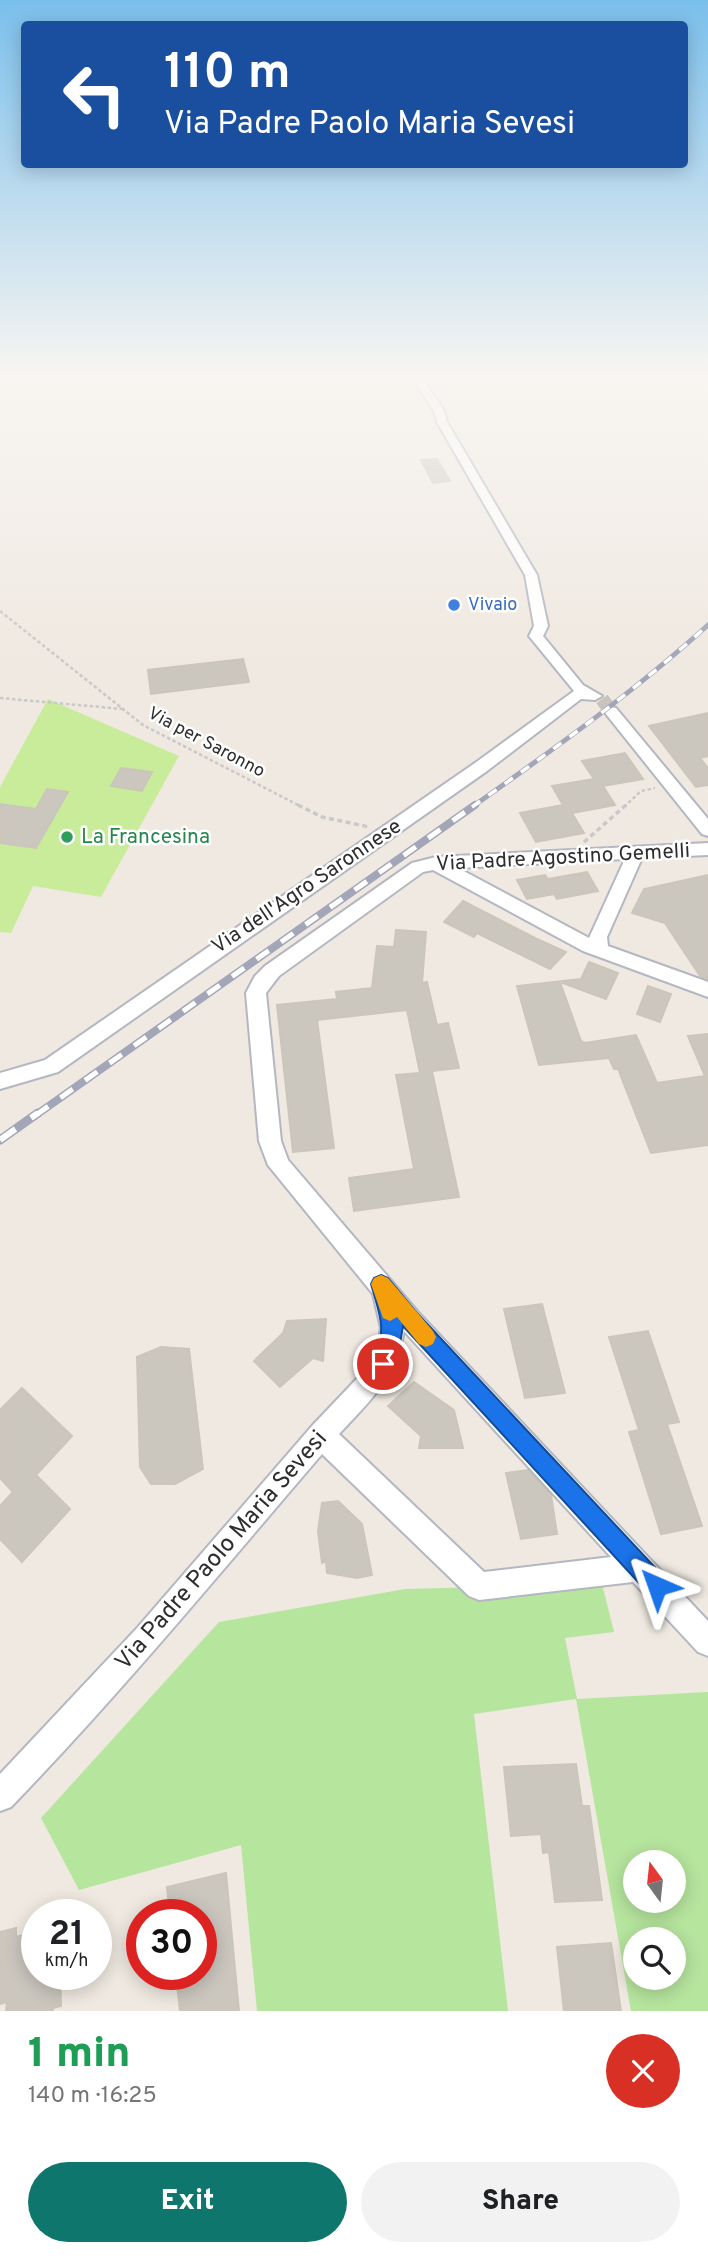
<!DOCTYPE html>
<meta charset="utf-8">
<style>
:root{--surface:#fff;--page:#f2f2f2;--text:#202124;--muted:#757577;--accent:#0f766e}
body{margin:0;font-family:Overpass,sans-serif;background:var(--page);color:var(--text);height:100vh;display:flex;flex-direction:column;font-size:26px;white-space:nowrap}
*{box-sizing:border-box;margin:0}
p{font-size:23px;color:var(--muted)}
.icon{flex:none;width:38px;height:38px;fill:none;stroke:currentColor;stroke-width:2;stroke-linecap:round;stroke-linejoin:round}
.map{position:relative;height:2011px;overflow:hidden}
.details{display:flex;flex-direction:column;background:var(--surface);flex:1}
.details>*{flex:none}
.hud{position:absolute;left:21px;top:21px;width:667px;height:147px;border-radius:7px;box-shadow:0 4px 18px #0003;background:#1a4fa0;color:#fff;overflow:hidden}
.needle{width:46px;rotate:345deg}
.controls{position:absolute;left:623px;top:1850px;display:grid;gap:14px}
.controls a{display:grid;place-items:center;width:63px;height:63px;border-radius:50%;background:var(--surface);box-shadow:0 4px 18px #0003;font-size:35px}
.speed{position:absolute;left:21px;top:1899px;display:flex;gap:14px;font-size:35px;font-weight:700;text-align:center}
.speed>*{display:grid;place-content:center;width:91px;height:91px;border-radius:50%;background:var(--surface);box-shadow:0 4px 18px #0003;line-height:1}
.speed small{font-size:18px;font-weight:400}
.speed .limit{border:10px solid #d22;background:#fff;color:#111}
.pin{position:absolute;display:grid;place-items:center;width:60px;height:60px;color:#fff;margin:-30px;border:4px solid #fff;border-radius:50%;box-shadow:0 2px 7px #0007}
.me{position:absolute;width:77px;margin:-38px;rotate:317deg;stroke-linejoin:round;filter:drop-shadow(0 0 5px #0008)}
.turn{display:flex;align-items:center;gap:24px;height:147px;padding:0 28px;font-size:32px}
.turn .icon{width:91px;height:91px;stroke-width:2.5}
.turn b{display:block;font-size:49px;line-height:60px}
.round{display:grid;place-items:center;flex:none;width:74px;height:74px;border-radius:37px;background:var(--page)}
.overview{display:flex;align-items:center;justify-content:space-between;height:119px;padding:0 28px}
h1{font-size:42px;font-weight:800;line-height:52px;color:#1e9e55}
.cta{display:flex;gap:14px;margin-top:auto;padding:14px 28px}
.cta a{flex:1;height:80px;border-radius:42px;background:var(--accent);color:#fff;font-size:28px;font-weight:800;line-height:80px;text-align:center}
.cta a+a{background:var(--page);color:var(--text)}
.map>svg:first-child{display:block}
</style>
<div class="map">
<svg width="708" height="2011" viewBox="0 0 708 2011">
<rect width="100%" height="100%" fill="#efe9e1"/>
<path fill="#b6e59e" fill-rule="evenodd" d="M 602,1584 L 614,1632 L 565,1638 L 577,1699 L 708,1692 L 708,2011 L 631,2011 L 576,1699 L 474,1714 L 508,2011 L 257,2011 L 241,1845 L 79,1890 L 41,1818 L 219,1622 L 405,1589 ZM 635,1862 L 674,1862 L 674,1900 L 635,1900 ZM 635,1939 L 674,1939 L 674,1978 L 635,1978 Z"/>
<path fill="#c9ec9a" d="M 48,699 L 179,756 L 101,897 L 33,886 L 11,933 L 0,932 L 0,787 Z"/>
<path fill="#cbc7bf" stroke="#cbc5ba" stroke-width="2" d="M 437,459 L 450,481 L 433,483 L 421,460 Z
M 243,659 L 249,682 L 151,694 L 148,670 Z
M 708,713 L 708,756 L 700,758 L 708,768 L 708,785 L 696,787 L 649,726 Z
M 625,753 L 643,779 L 603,786 L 615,805 L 572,813 L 584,833 L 536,842 L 520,813 L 563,805 L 552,786 L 594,779 L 582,761 Z
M 121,768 L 152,772 L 142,791 L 111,786 Z
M 47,789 L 68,792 L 36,848 L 0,843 L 0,804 L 36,809 Z
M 587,872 L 598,891 L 557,899 L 554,894 L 527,899 L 517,880 L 545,875 L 548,879 Z
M 708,875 L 708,979 L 700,976 L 665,923 L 632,913 L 644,889 Z
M 463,901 L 537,939 L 566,952 L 550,969 L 477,933 L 474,937 L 444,922 Z
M 396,930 L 426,932 L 422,983 L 427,982 L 437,1025 L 448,1023 L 459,1068 L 432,1071 L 459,1197 L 354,1211 L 349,1178 L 414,1169 L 396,1075 L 420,1073 L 407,1010 L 317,1020 L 334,1148 L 293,1152 L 277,1005 L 337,999 L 336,992 L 372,988 L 377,946 L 394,947 Z
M 589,962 L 618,973 L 606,999 L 560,982 L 581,1041 L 585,1043 L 636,1035 L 657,1083 L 705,1076 L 688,1036 L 708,1034 L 708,1145 L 651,1153 L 618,1069 L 614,1069 L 609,1058 L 539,1065 L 517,986 L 581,979 Z
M 648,986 L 671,994 L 660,1022 L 637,1014 Z
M 542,1304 L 565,1393 L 525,1398 L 504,1309 Z
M 326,1319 L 323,1361 L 313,1358 L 280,1387 L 254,1361 L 283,1333 L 287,1321 Z
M 648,1331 L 679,1422 L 667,1424 L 702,1526 L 661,1534 L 629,1432 L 639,1430 L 609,1337 Z
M 161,1347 L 189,1349 L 203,1469 L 175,1484 L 151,1484 L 140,1467 L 137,1357 Z
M 414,1382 L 454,1410 L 463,1448 L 419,1448 L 421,1436 L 388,1406 Z
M 22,1388 L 72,1436 L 36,1475 L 70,1509 L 22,1562 L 0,1539 L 0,1506 L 13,1492 L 0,1478 L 0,1410 Z
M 528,1470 L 551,1495 L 557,1534 L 521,1539 L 506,1473 Z
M 338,1501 L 362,1524 L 372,1575 L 357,1578 L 327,1573 L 326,1561 L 322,1563 L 318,1531 L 322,1503 Z
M 576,1764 L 582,1806 L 589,1806 L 602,1900 L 555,1902 L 549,1852 L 543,1853 L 541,1834 L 511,1836 L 504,1767 Z
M 226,1873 L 239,2011 L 180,2011 L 176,1974 L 201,1974 L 201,1914 L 170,1914 L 167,1887 Z
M 16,1928 L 16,1937 L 37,1931 L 37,1974 L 60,1974 L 61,2006 L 53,2008 L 53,2011 L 6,2011 L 7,2002 L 0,2004 L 0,1932 Z
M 611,1943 L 621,2011 L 564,2011 L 557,1947 Z"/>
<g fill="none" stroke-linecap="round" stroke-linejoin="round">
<path stroke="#c8c4bd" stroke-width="14" stroke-dasharray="14 7" stroke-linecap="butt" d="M 602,699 L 611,711"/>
<g stroke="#b4b7c1" stroke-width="4">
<path id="minor" d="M 411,376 L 421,376 L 444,411 L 447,422 L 537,575 L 548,626 L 543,636 L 583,685 L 602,696 L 595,700 L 581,699 L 487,771 L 58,1072 L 0,1089 L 0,1073 L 45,1060 L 475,763 L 574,691 L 529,636 L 534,626 L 525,575 L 437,422 L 434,411 Z
M 611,707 L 616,708 L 708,819 L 708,836 L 702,834 L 606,714 L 604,711 Z
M 708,843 L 708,855 L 642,858 L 607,937 L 608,946 L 708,982 L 708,997 L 583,951 L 433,870 L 423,872 L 279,976 L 266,993 L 281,1141 L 288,1160 L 418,1312 L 708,1621 L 708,1656 L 698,1652 L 633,1582 L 479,1600 L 469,1596 L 322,1454 C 220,1573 120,1694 11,1807 L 0,1811 L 0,1774 L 138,1627 L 312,1426 L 367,1368 L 377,1348 L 381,1328 L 373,1294 L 268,1165 L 259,1141 L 246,993 L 255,976 L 265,966 L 412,863 L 436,857 ZM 625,859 L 589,938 L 458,868 ZM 404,1331 L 611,1557 L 484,1572 L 339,1434 C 370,1401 396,1378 404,1331 Z"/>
</g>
<path stroke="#c9c9c9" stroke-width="2.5" stroke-dasharray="3.5 2.5" stroke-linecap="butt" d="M 0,611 L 143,725 L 302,807
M 0,698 L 123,709
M 624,807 L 641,791 L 655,788"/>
<path stroke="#c9c9c9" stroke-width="3.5" stroke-dasharray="5 3.5" stroke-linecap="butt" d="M 298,805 L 322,817 L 369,827
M 584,842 L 626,805"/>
<use href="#minor" fill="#fff" fill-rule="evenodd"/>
<g stroke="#a3a6b8" stroke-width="5">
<path id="rail-far2" d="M 472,807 C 554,749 634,692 708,625"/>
</g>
<g stroke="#a3a6b8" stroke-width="8">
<path id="rail-far1" d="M 36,1115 L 475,805"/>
</g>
<g stroke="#a3a6b8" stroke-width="9">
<path id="rail" d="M 0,1140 L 38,1113"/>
</g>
<use href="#rail-far2" stroke="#fff" stroke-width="3.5" stroke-dasharray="10" stroke-linecap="butt"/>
<use href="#rail-far1" stroke="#fff" stroke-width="5" stroke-dasharray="15" stroke-linecap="butt"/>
<use href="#rail" stroke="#fff" stroke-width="6" stroke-dasharray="19" stroke-linecap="butt"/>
</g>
<linearGradient id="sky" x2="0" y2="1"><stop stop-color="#7abfeb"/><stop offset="0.57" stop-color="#f8f5f2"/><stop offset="1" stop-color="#f8f5f2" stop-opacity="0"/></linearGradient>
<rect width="708" height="658" fill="url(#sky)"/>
<path fill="#1a73e8" stroke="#114b97" stroke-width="2" d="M 381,1275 L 388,1278 L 417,1313 L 665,1578 L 668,1586 L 665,1594 L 657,1597 L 649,1594 L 403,1326 L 399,1350 L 390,1371 L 383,1374 L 376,1371 L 373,1364 C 387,1329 381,1319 371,1284 L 374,1278 Z"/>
<path fill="#f59e0b" d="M 381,1275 L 388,1278 L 433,1331 L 436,1337 L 433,1344 L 426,1347 L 419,1344 L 397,1317 L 390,1321 L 383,1318 L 371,1284 L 374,1278 Z"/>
<circle fill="#3f7fe0" stroke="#fff" stroke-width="2.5" cx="454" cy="605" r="7"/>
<circle fill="#2e9e5b" stroke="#fff" stroke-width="2.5" cx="67" cy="837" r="7"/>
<g text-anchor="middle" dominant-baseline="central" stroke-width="5" stroke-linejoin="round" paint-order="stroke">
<g font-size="18" fill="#366cbe" stroke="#fff" text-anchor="start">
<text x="468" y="605">Vivaio</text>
</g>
<g font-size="18" fill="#2e2e2e" stroke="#fff">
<text transform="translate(206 743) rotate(28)">Via per Saronno</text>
</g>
<g font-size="21" fill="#27864d" stroke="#fff" text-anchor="start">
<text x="81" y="837">La Francesina</text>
</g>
<g font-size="21" fill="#2e2e2e" stroke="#fff">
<text transform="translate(563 858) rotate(-3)">Via Padre Agostino Gemelli</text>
<text transform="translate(307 887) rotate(-34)">Via dell'Agro Saronnese</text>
</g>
<g font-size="24" fill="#2e2e2e" stroke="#fff">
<text transform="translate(222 1551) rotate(-49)">Via Padre Paolo Maria Sevesi</text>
</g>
</g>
</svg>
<div class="controls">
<a><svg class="needle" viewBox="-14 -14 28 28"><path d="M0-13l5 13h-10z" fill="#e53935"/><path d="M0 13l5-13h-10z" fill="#757577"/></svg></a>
<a><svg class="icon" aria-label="search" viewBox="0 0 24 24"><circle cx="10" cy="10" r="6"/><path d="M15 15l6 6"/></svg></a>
</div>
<div class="speed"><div>21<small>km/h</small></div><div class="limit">30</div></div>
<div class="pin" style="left:383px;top:1364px;background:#d93025"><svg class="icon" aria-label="arrive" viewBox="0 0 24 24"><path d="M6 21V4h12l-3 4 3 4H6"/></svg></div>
<svg class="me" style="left:657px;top:1586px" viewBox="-20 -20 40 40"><path d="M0-17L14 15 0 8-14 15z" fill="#1a73e8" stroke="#fff" stroke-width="4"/></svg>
<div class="hud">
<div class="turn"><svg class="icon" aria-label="left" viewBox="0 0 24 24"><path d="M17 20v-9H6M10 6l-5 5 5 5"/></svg><div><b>110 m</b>Via Padre Paolo Maria Sevesi</div></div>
</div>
</div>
<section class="details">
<div class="overview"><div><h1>1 min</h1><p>140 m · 16:25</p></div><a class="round" style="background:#d93025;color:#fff"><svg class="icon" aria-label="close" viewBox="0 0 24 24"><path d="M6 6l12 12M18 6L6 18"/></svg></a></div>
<div class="cta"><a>Exit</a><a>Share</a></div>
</section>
